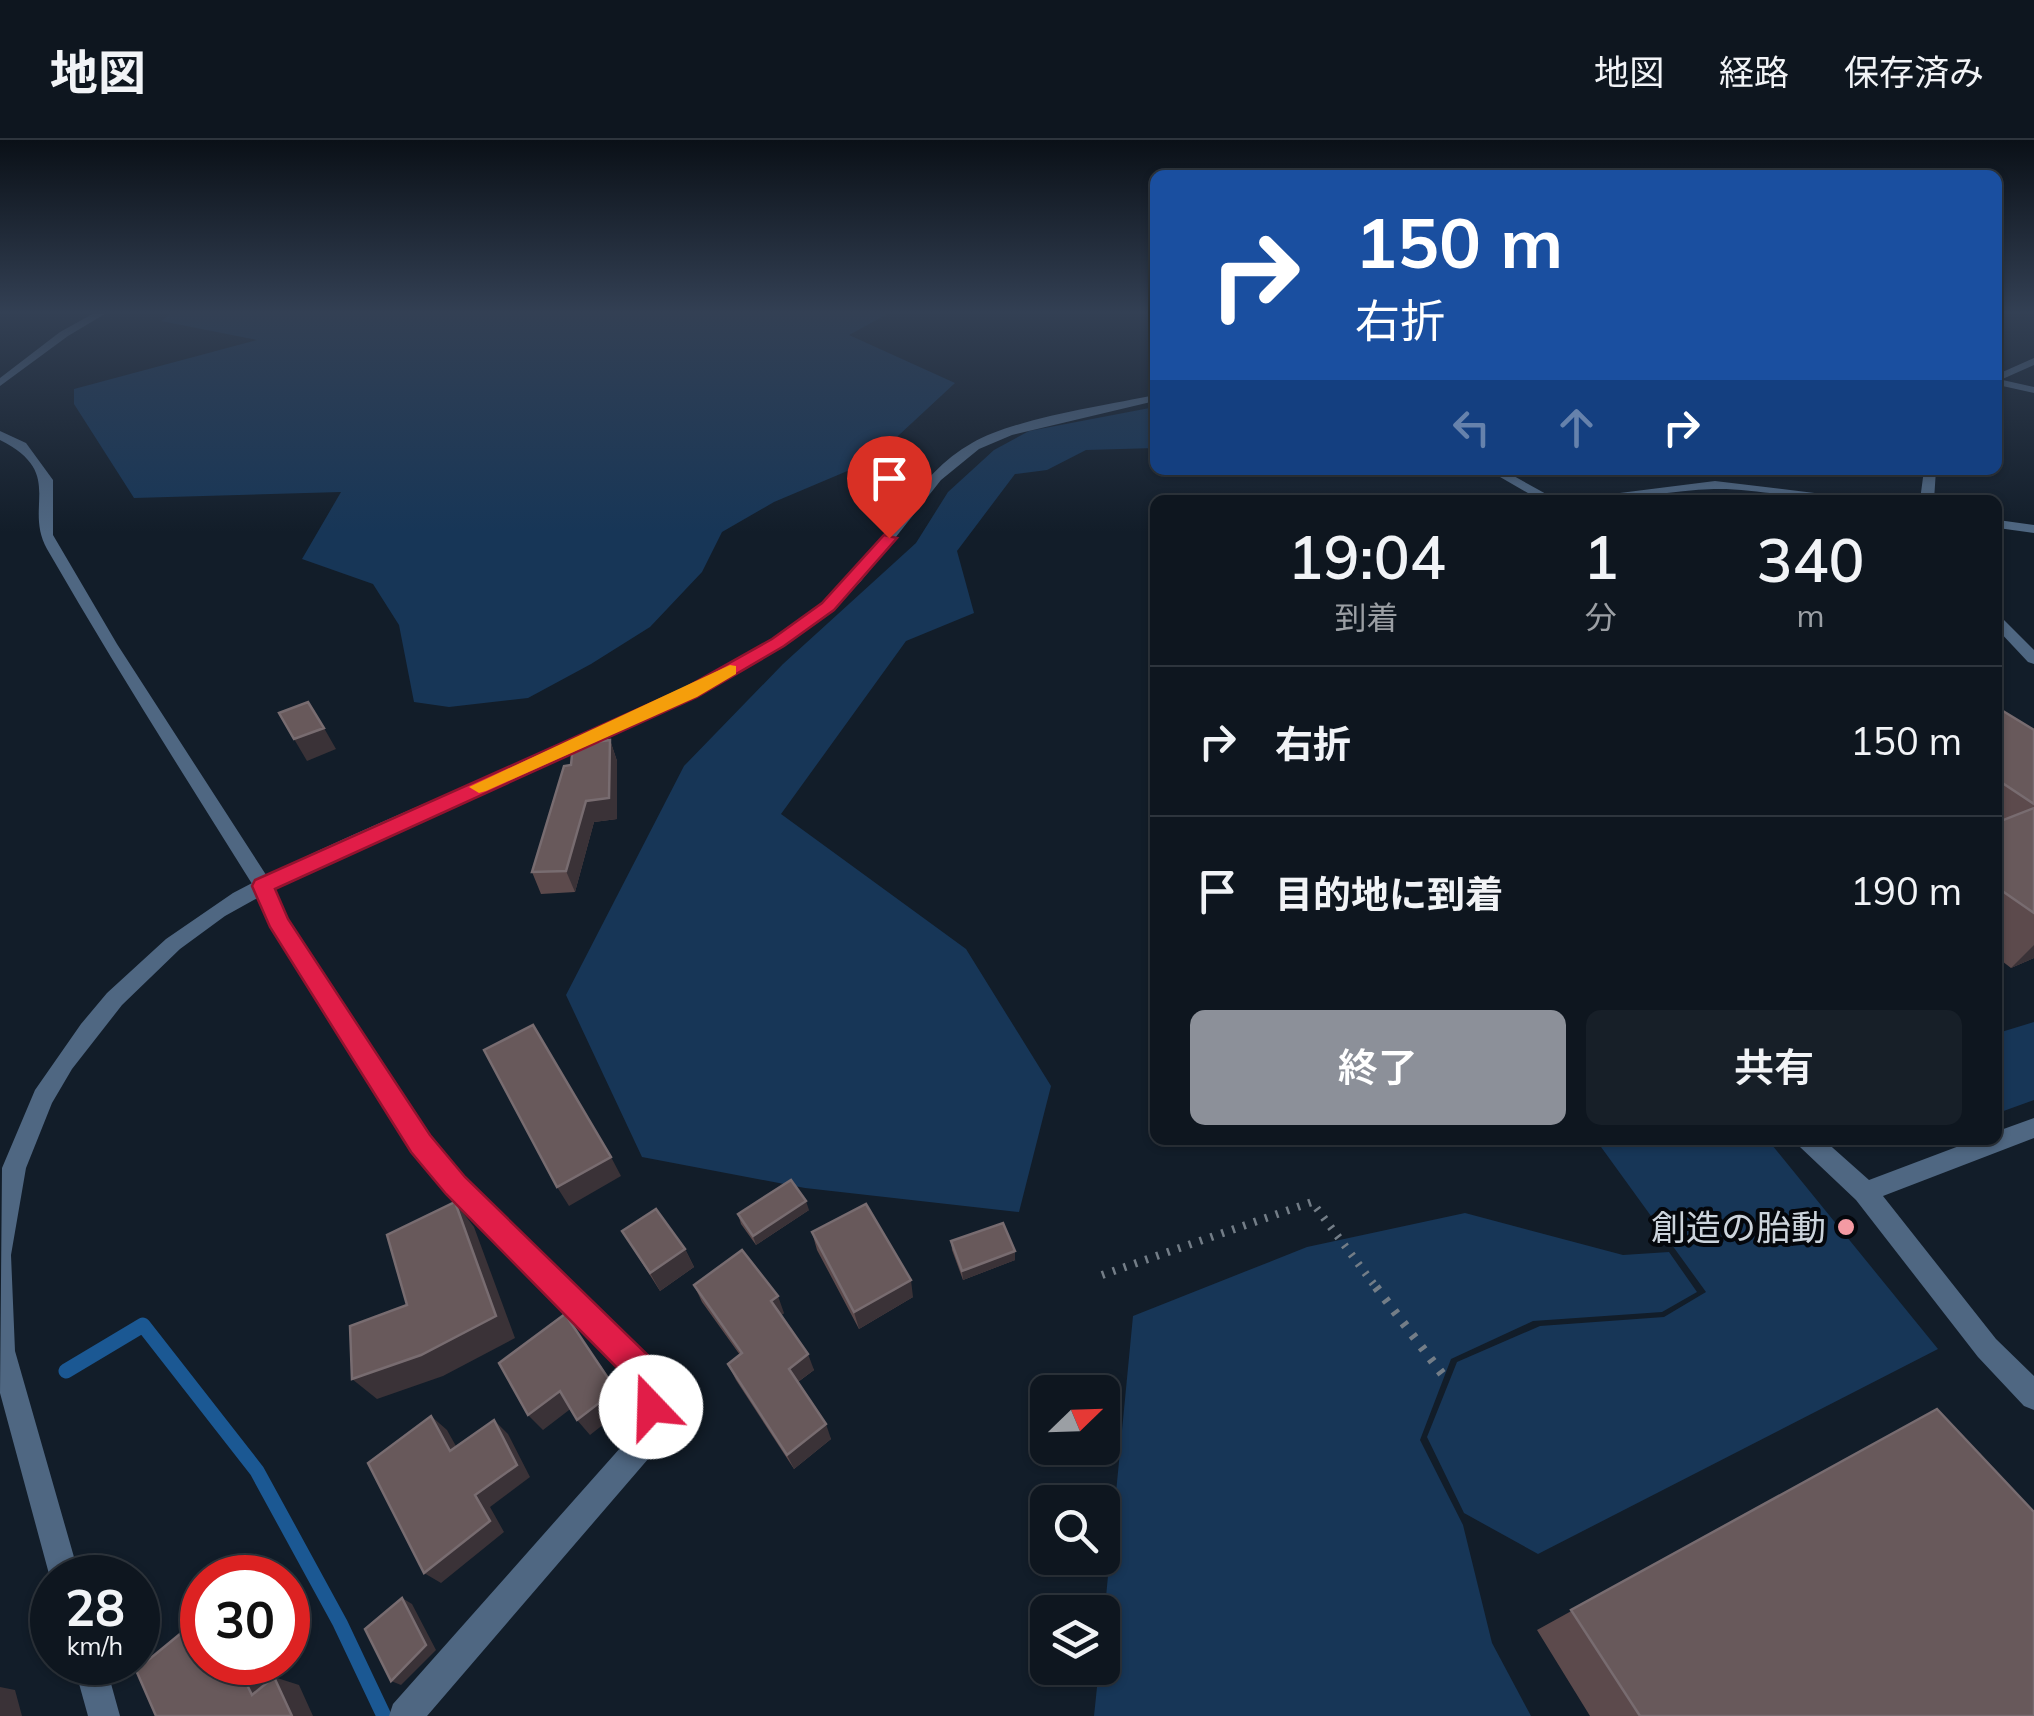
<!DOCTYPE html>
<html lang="ja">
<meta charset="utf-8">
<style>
:root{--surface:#0e161f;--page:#171f28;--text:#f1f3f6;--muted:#9b9fa4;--line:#2e353d;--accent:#8c9099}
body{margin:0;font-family:Mulish,"Noto Sans JP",sans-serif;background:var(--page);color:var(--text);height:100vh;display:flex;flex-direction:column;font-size:38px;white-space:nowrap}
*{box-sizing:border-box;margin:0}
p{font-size:32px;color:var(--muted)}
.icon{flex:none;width:55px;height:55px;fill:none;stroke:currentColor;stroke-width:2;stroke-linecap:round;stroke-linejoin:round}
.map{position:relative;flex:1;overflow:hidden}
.drawer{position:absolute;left:1150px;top:355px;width:852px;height:650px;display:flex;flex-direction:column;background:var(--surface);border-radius:15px;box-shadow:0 2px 8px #0004,0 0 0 2px var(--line)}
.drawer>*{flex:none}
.guide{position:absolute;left:1150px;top:30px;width:852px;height:305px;border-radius:15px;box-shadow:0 2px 8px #0004,0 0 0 2px var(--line);background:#1a4fa0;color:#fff;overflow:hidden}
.needle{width:65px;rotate:67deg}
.tools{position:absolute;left:1030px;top:1235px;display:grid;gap:20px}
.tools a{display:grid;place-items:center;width:90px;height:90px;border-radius:15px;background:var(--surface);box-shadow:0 2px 8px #0004,0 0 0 2px var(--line);font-size:50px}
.speed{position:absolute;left:30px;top:1415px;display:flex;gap:20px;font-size:50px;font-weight:700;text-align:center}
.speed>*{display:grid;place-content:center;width:130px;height:130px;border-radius:50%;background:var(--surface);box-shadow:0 2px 8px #0004,0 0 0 2px var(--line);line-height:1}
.speed small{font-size:25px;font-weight:400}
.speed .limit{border:15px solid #d22;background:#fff;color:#111}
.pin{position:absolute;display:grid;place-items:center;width:85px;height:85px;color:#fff;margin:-102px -42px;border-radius:50% 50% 50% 0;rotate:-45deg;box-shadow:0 0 10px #0007}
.pin .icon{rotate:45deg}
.me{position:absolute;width:110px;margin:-55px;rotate:339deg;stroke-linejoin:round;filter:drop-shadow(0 0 8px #0008)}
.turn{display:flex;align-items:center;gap:35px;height:210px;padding:0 40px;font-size:45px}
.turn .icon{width:130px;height:130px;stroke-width:2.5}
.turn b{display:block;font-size:70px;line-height:85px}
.lanes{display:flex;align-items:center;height:95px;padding:0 40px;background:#0003;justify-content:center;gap:50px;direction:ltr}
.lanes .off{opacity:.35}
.eta{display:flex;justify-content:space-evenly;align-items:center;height:170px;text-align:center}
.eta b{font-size:60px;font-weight:600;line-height:70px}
.action{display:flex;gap:20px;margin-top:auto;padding:20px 40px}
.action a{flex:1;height:115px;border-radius:15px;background:var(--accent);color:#fff;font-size:40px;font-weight:600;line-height:115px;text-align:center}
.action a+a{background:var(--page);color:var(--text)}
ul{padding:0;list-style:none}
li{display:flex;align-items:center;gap:30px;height:150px;padding:0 40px;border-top:2px solid var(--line)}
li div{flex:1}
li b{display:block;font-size:38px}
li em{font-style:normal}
header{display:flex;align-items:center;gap:60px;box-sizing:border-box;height:140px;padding:0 50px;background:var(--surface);border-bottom:2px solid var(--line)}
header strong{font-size:48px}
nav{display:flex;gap:55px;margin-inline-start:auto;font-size:35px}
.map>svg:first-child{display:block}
</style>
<header>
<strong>地図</strong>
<nav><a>地図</a><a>経路</a><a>保存済み</a></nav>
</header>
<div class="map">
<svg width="2034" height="1576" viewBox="0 0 2034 1576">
<rect width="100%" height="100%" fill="#121d29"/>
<path fill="#173657" d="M 174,172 L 891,172 L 849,195 L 955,243 L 871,321 L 774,362 L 722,392 L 702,432 L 650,487 L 591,524 L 528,558 L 449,567 L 414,562 L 399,485 L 373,444 L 302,419 L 341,352 L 134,358 L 74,264 L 74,249 L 257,200 L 161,181 Z
M 1155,267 L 1155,308 L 1086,310 L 1047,330 L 1015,334 L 957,411 L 974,473 L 906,501 L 781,674 L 966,809 L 1051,946 L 1019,1072 L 805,1048 L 642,1017 L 566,855 L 684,626 L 783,524 L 916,403 L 948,352 L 994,310 L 1029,291 Z
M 2034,882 L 2034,960 L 1998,973 L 1998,893 Z
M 1596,1000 L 1768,1000 L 1938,1209 L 1538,1414 L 1464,1373 L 1427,1297 L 1457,1222 L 1540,1186 L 1664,1177 L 1706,1152 Z
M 1465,1073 L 1623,1115 L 1669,1112 L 1697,1152 L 1662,1172 L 1533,1181 L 1451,1219 L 1420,1300 L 1463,1385 L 1492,1503 L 1531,1576 L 1094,1576 L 1099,1528 L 1102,1528 L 1103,1488 L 1133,1176 L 1307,1107 Z"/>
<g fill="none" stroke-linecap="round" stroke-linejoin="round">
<path stroke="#1b5893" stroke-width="15" d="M 66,1231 L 143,1185 L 257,1331 L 340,1483 L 384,1576"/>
<path stroke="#737d87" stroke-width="8" stroke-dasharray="2.5 9" stroke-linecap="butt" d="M 1102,1135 L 1312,1062 L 1378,1150"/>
<path stroke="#737d87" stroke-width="9" stroke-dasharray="4 11" stroke-linecap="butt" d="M 1376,1147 L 1446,1239"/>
<path fill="#4f6782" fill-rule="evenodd" d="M 96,172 L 108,172 L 68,196 L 0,246 L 0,238 L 60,192 Z
M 1998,239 L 2034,247 L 2034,253 L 1998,245 Z
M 0,291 L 26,303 L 53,340 L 53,395 L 117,504 L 270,741 L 287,779 L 429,997 L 465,1038 L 661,1230 C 669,1249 669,1285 661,1304 L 427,1576 L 389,1576 L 393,1564 L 637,1289 L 637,1246 L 447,1054 L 413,1011 L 271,786 L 254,747 C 184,635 113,524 47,409 C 23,366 66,333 0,300 Z
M 1488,330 L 1503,330 L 1557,360 L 1540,360 Z
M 1715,341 L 1839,356 L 1846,360 C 1801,360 1755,348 1714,349 C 1672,350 1631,360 1589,360 L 1596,356 Z
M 1998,380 L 2034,385 L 2034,393 L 1998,388 Z
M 2034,978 L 2034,998 L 1883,1056 L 1996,1199 L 2034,1236 L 2034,1270 L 2024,1266 L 1978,1217 L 1856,1060 L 1800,1007 L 1796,1000 L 1824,1000 L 1869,1040 L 1975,1000 L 1998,1000 L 1998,991 Z"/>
<path fill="#4f6782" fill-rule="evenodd" d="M 2034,218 L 2034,225 L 1998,241 L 1998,234 Z
M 1155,255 L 1155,261 L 1012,295 L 979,309 L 941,340 L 861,441 L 833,469 L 783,506 L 696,556 L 270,751 L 225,776 L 180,809 L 122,865 L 72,929 L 52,963 L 26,1028 L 11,1115 L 15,1211 L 80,1438 L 52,1438 L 52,1445 L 0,1253 L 2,1028 L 35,950 L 81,884 L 107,853 L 166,799 L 233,753 C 407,661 598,602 768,502 C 798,485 827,461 850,436 C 890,393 920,332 972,303 C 1016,278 1103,266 1155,255 Z
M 1924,330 L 1936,330 L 1934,360 L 1920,360 Z
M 1998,477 L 2003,479 L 2034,510 L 2034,524 L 2028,522 L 1998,490 Z
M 73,1522 L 105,1522 L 120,1576 L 88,1576 Z"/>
</g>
<path fill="#5c4a4c" d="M 1998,568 L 2034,590 L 2034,818 L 2011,828 L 1998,818 Z
M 610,600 L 617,621 L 617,679 L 594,682 L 575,752 L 541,754 L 532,732 L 571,625 Z
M 809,1070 L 756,1105 L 741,1084 L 738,1074 Z
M 622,1091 L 685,1109 L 694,1127 L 660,1151 Z
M 812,1092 L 913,1157 L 859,1189 L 817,1110 Z
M 951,1101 L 1015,1120 L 963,1140 L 952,1110 Z
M 694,1145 L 784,1173 L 781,1175 L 814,1230 L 798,1242 L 831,1299 L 794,1329 L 736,1240 L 728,1224 L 740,1215 L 702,1162 Z
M 1937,1269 L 2034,1576 L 1590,1576 L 1537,1490 Z"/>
<path fill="#3a3237" d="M 324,588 L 336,609 L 307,621 L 294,599 Z
M 610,600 L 617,621 L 617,679 L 594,682 L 575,752 L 566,731 L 586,661 Z
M 2034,805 L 2034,818 L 2011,828 Z
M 611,1017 L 621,1036 L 569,1066 L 557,1047 Z
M 806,1061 L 809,1070 L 756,1105 L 753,1096 Z
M 455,1062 L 474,1087 L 515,1198 L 443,1236 L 377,1259 L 352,1239 L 421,1215 Z
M 685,1109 L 694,1127 L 660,1151 L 650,1133 Z
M 1015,1111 L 1015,1120 L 963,1140 L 962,1131 Z
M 911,1140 L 913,1157 L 859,1189 L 854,1172 Z
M 778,1156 L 784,1173 L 778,1178 L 771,1161 Z
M 565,1174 L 628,1265 L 590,1295 L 577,1280 Z
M 808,1214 L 814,1230 L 795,1244 L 789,1229 Z
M 560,1251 L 573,1267 L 543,1290 L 528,1275 Z
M 431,1276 L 447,1290 L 466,1324 L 450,1311 Z
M 494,1280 L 508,1294 L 530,1337 L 490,1367 L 504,1392 L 441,1443 L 424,1433 L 475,1355 Z
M 826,1284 L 831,1299 L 794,1329 L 787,1315 Z
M 402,1458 L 412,1464 L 436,1510 L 401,1545 L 391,1541 Z
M 236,1522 L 258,1522 L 277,1563 L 252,1555 Z
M 274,1537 L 299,1545 L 313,1576 L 292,1576 Z
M 0,1547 L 15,1550 L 22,1576 L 0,1576 Z"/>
<path fill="#68595b" stroke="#786c70" stroke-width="2.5" d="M 308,562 L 324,588 L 294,599 L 279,573 Z
M 1998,568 L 2034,590 L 2034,664 L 1998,640 Z
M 610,600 L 609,658 L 586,661 L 566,731 L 532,732 L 564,626 L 571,625 L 573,605 Z
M 2034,668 L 2034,773 L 1998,748 L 1998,682 Z
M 533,885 L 611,1017 L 557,1047 L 484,910 Z
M 791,1040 L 806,1061 L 753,1096 L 738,1074 Z
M 455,1062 L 496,1176 L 421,1215 L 352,1239 L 350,1186 L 407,1165 L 387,1095 Z
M 866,1064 L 911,1140 L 854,1172 L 812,1092 Z
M 656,1069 L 685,1109 L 650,1133 L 622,1091 Z
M 1003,1083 L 1015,1111 L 962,1131 L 951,1101 Z
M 742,1110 L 778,1156 L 771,1161 L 808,1214 L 789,1229 L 826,1284 L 787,1315 L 728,1224 L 742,1213 L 694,1145 Z
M 565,1174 L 616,1250 L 577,1280 L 560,1251 L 528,1275 L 499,1223 Z
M 1937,1269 L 2034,1372 L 2034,1576 L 1640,1576 L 1571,1470 Z
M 431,1276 L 450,1311 L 494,1280 L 517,1325 L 475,1355 L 490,1381 L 424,1433 L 368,1323 Z
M 402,1458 L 426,1505 L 391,1541 L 365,1489 Z
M 202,1476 L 202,1522 L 236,1522 L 252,1555 L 274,1537 L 292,1576 L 156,1576 L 136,1530 Z"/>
<linearGradient id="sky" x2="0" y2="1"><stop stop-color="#0a1017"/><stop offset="0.44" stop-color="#334054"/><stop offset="1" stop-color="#334054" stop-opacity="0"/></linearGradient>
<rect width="2034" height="392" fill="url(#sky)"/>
<path fill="#e11d48" stroke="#92132f" stroke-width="2.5" d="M 884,395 L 897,398 L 834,470 L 784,506 L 697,557 L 275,749 L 288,779 L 430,995 L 465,1037 L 662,1229 C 669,1245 669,1262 662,1278 L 651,1283 L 640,1278 L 635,1267 L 636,1247 L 446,1054 L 411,1012 L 270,787 L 252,746 L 255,740 L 683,549 L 772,499 L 822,463 Z"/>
<path fill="#f59e0b" d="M 730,525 L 736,526 L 736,534 L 697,557 L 486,651 L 479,653 L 469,647 Z"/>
<circle fill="#f49aa3" stroke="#04070c" stroke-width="4" cx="1846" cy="1087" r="10"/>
<g text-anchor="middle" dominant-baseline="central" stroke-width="8" stroke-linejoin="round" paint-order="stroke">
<g font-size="35" fill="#ccd4dc" stroke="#04070c" text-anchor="end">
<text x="1826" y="1087">創造の胎動</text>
</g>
</g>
</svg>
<div class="tools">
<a><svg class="needle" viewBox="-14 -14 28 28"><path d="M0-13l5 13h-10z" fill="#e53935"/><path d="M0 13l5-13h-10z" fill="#9b9fa4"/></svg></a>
<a><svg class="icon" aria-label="search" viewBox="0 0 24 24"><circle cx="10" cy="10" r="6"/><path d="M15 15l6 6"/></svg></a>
<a><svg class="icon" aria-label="layers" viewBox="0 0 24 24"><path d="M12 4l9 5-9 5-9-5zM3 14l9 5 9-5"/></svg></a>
</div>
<div class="speed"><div>28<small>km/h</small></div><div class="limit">30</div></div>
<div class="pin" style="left:889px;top:398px;background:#d93025"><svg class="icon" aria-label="arrive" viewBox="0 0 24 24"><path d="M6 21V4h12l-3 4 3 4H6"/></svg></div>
<svg class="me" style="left:651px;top:1267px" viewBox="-20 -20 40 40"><circle r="19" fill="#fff"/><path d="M0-13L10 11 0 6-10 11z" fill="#e11d48"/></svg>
<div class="guide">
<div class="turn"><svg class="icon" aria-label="right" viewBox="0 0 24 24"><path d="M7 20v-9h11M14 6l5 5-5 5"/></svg><div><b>150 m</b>右折</div></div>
<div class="lanes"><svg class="icon off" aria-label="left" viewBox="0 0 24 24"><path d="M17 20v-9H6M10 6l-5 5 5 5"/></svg><svg class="icon off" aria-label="ahead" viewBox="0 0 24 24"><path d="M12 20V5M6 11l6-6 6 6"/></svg><svg class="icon" aria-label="right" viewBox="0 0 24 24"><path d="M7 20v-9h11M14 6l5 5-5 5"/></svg></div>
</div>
<section class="drawer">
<div class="eta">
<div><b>19:04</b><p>到着</p></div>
<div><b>1</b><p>分</p></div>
<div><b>340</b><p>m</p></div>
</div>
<ul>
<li><svg class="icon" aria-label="right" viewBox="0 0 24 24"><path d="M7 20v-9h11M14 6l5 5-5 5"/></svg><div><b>右折</b></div><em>150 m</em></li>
<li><svg class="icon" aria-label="arrive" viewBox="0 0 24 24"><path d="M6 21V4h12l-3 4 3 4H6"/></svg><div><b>目的地に到着</b></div><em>190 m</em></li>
</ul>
<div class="action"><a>終了</a><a>共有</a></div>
</section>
</div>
